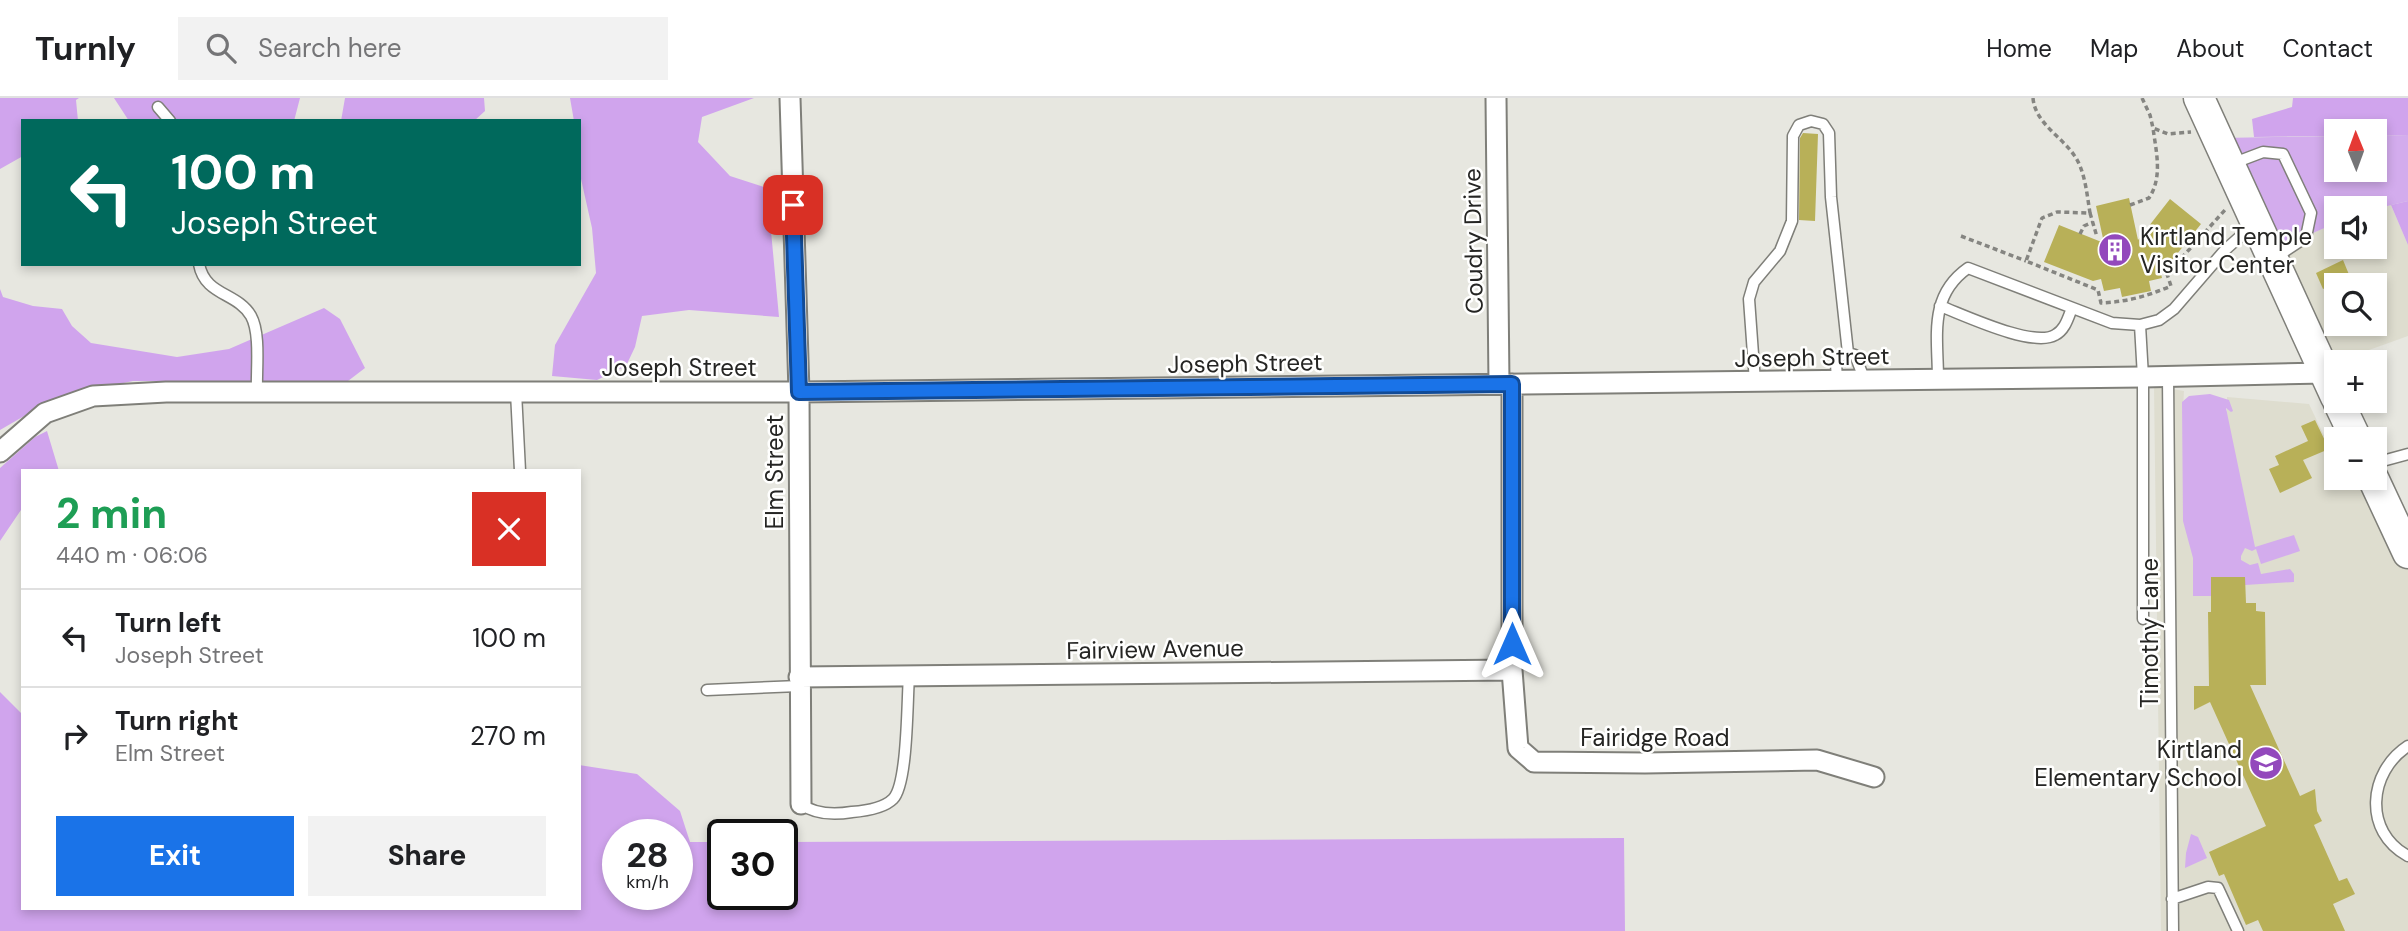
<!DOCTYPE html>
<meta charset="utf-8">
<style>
:root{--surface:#fff;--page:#f2f2f2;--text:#202124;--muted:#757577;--line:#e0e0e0;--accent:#1a73e8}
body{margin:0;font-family:"DM Sans",sans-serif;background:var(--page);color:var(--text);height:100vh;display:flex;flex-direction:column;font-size:26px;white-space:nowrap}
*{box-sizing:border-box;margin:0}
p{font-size:23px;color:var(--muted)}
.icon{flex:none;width:38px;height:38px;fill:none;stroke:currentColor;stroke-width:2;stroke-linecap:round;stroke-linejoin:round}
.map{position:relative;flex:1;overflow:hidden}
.details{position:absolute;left:21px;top:371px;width:560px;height:441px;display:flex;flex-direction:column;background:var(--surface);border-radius:0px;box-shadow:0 4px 10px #0003}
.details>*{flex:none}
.hud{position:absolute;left:21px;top:21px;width:560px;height:147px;border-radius:0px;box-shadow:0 4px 10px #0003;background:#00695c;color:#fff;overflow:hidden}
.needle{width:46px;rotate:359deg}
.controls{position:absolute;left:2324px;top:21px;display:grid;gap:14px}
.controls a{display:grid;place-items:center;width:63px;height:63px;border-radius:0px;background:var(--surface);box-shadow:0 4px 10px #0003;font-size:35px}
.speed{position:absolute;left:602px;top:721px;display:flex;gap:14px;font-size:35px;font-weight:700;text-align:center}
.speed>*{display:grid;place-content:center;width:91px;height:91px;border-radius:50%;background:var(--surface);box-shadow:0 4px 10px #0003;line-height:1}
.speed small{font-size:18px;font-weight:400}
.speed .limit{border:4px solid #111;border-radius:10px;background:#fff;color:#111}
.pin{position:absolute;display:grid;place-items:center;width:60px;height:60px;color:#fff;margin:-30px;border-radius:14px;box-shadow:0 4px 10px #0006}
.me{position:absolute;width:77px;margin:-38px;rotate:0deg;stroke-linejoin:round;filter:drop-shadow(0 0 5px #0008)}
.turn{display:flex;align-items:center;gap:24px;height:147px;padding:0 35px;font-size:32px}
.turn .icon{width:91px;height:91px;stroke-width:2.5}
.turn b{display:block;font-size:49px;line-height:60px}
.round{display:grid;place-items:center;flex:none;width:74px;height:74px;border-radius:0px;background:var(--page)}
.overview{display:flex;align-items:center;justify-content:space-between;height:119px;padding:0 35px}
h1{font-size:42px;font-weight:700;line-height:52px;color:#1e9e55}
.action{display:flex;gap:14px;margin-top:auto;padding:14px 35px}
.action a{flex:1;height:80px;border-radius:0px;background:var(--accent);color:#fff;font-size:28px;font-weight:700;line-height:80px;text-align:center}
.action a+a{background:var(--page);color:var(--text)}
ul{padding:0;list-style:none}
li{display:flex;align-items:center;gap:21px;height:98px;padding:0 35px;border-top:2px solid var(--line)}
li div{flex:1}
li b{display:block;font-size:26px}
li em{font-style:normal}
header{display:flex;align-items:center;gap:42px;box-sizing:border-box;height:98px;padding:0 35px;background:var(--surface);border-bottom:2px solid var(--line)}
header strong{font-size:33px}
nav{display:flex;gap:38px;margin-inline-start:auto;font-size:24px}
.search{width:490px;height:63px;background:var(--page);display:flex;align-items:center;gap:18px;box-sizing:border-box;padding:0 24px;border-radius:0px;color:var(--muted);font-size:26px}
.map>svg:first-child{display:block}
</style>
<header>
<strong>Turnly</strong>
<div class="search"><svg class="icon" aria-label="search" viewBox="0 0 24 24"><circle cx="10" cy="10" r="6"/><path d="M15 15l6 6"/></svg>Search here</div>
<nav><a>Home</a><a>Map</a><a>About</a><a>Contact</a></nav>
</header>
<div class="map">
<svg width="2408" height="833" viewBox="0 0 2408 833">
<rect width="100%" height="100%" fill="#e7e7e0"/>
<path fill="#deddcf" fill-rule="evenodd" d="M 2391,107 L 2408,147 L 2408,238 L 2327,267 L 2276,151 L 2336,125 L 2336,149 L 2375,149 L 2375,111 ZM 2336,187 L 2375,187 L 2375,226 L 2336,226 Z
M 2154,288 L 2184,293 L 2183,309 L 2225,310 L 2227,314 L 2227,299 L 2309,306 L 2336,363 L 2336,380 L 2368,380 L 2408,466 L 2408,833 L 2161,833 Z"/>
<path fill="#d3aced" d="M 2408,37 L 2408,103 L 2375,111 L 2336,110 L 2336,125 L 2276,151 L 2222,40 L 2336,38 L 2336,72 L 2375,72 L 2375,38 Z
M 2210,296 L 2229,302 L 2233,313 L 2231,314 L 2226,310 L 2255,449 L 2294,437 L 2300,453 L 2261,466 L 2256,451 L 2252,453 L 2245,450 L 2241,458 L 2241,462 L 2250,467 L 2258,465 L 2261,476 L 2290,471 L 2294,476 L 2294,484 L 2245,487 L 2245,479 L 2211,479 L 2211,495 L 2220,495 L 2220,498 L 2193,498 L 2193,460 L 2183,423 L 2182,304 L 2189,298 Z
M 2191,736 L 2198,739 L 2207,760 L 2185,770 L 2186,755 Z"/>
<path fill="#d0a4ed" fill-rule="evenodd" d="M 0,0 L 79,0 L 76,2 L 78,23 L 23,23 L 23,58 L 0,71 Z
M 114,0 L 300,0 L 294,23 L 129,23 Z
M 345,0 L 484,0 L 485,13 L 474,23 L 341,23 Z
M 570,0 L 754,0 L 702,19 L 698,44 L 730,78 L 767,90 L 779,219 L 689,212 L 642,218 L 635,249 L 626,268 L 597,282 L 552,278 L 555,247 L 596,175 L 592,130 L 581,81 L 579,23 L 574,23 Z
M 2293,0 L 2408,0 L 2408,37 L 2375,38 L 2375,33 L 2336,33 L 2336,38 L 2254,39 L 2252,21 L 2292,9 Z
M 2408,103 L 2408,147 L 2391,107 Z
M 0,191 L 3,199 L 33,208 L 62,211 L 72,228 L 91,245 L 177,259 L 229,251 L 324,210 L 340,221 L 365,270 L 348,283 L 133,283 L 57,299 L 0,332 Z
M 47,333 L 59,373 L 23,373 L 23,409 L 0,443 L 0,370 L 35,339 Z
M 0,594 L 23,617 L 23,810 L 579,810 L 579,667 L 637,676 L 680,713 L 690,744 L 723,744 L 723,796 L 782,796 L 782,744 L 1624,740 L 1625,833 L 0,833 ZM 618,737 L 677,737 L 677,796 L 618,796 Z"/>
<path fill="#b8b058" d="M 1803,35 L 1818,36 L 1815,123 L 1799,122 L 1800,40 Z
M 2129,100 L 2138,142 L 2170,101 L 2201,126 L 2161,176 L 2162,180 L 2149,183 L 2151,193 L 2122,199 L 2120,190 L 2104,193 L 2101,181 L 2093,183 L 2044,164 L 2059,127 L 2104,145 L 2096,108 Z
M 2343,162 L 2350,179 L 2323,191 L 2316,175 Z
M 2315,322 L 2329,351 L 2303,362 L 2312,380 L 2280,395 L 2269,371 L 2279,367 L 2275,358 L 2308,343 L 2301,328 Z
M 2211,479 L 2245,479 L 2246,505 L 2256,505 L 2256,513 L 2265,514 L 2266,587 L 2250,587 L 2300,698 L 2315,691 L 2317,713 L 2322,723 L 2314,727 L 2339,783 L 2347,780 L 2355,796 L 2333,806 L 2345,833 L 2263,833 L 2258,822 L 2246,827 L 2224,776 L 2219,778 L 2209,754 L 2266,728 L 2210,604 L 2194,612 L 2194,588 L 2209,588 L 2208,514 L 2211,514 Z"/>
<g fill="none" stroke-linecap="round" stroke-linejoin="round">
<g stroke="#7f7f79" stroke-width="13">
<path id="lane" d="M 158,9 L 170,23
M 2234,65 L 2263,54 L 2283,56 L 2311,115 L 2306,139 L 2276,159
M 199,166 C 205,198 237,194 251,218 C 261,236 256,273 257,294
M 1940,208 C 1964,217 2033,250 2055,237 C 2065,232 2068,220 2072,210
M 2140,227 L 2143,279 L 2143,521
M 2168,279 L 2173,833
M 1938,282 C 1938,239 1928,198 1968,170 L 2112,225 L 2140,227 L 2159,222 L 2174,211 L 2225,152 L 2253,127
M 1837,283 L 1836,265 L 1841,257 L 1848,255 L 1855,257 L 1865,283
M 1755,284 L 1749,201 L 1754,184 L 1780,153 L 1792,123 L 1793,38 L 1799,27 L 1811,23 L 1823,26 L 1829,35 L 1831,99 L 1848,255
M 516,294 L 520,373
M 2375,365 L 2408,356
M 707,592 L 799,588
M 2408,648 C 2368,674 2363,734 2408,758
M 801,706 C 816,717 834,717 852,714 C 865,713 884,710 893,701 C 908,686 907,602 909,578
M 2172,801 L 2208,789 L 2218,790 L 2238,833"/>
</g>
<g stroke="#7f7f79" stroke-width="23">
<path id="street" d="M 790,0 L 799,294 L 801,706
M 1496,0 L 1499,286
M 1512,286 L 1512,572 L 1518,650 L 1534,664 L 1645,665 L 1817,662 L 1874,679
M 0,354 L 45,315 L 93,298 L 166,294 L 799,294 L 2143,279 L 2325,275
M 799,579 L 1512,572"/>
</g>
<g stroke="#7f7f79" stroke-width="33">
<path id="primary" d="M 2199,0 L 2336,299
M 2338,303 L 2356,341
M 2373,380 L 2408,455"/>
</g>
<path stroke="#858581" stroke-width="3.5" stroke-dasharray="5 3.5" stroke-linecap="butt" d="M 2033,0 C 2035,25 2061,38 2074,57 C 2085,72 2087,97 2090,115 L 2057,114 L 2042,120 L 2026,163 L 2098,192 L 2101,205 C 2126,204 2148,198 2171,188 L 2167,176 L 2225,112
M 2142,0 L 2150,17 L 2153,30 L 2168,36 L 2191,34
M 2130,107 L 2149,100 C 2163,79 2156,53 2153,30
M 2090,115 L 2097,139
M 2080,136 L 2084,128 L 2093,124
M 1961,138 L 2026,163"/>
<use href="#lane" stroke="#fff" stroke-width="10"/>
<use href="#street" stroke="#fff" stroke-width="19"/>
<use href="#primary" stroke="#fff" stroke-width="30"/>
</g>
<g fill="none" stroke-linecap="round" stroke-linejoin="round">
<g stroke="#114b97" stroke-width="18">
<path id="route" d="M 793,107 L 799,294 L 1512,286 L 1512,546"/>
</g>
<use href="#route" stroke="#1a73e8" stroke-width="12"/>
</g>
<defs>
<g id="building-disc" transform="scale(1.75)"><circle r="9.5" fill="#9349bc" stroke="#fffffe"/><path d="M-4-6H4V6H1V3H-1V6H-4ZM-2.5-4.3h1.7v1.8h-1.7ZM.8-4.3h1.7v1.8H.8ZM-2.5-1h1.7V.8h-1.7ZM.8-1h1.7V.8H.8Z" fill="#fff"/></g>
<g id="school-disc" transform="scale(1.75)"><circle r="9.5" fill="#9349bc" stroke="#fffffe"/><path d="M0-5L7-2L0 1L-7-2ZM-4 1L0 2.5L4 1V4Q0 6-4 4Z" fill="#fff"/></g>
</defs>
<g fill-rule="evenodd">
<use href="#building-disc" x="2115" y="152"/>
<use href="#school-disc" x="2266" y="665"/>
</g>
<g text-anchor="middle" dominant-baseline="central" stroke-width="5" stroke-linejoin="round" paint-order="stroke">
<g font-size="24" fill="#252523" stroke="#fffffe" text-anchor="start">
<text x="2140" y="138">Kirtland Temple<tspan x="2140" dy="28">Visitor Center</tspan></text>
<text x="2242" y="651" text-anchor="end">Kirtland<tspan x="2242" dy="28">Elementary School</tspan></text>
</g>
<g font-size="24" fill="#252523" stroke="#fffffe">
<text transform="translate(1473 143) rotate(-91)">Coudry Drive</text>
<text transform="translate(1812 259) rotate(-1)">Joseph Street</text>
<text transform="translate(1245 265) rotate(-1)">Joseph Street</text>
<text x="679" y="269">Joseph Street</text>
<text transform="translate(774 374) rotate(-90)">Elm Street</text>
<text transform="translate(2149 535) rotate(-90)">Timothy Lane</text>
<text transform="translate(1155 551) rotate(-1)">Fairview Avenue</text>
<text x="1655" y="639">Fairidge Road</text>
</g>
</g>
</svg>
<div class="controls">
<a><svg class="needle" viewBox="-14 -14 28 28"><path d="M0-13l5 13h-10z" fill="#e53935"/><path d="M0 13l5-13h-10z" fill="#757577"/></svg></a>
<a><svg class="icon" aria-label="sound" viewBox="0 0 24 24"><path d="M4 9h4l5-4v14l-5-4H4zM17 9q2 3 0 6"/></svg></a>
<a><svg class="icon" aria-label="search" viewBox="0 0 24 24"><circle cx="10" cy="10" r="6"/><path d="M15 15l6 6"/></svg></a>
<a>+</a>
<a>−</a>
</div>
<div class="speed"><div>28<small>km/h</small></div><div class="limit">30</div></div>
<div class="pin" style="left:793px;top:107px;background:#d93025"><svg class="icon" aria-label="arrive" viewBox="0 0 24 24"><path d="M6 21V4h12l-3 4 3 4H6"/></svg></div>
<svg class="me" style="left:1512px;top:546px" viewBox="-20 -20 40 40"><path d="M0-17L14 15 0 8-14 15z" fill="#1a73e8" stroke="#fff" stroke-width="4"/></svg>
<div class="hud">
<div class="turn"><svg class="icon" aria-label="left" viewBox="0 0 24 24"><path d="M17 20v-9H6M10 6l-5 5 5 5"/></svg><div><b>100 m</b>Joseph Street</div></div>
</div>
<section class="details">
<div class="overview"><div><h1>2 min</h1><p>440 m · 06:06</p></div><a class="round" style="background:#d93025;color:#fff"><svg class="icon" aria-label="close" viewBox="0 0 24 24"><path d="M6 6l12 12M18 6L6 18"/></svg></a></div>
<ul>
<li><svg class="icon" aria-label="left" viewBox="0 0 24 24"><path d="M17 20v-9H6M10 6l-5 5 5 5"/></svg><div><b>Turn left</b><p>Joseph Street</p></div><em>100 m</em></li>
<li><svg class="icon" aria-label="right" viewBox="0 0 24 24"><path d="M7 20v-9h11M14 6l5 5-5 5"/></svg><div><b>Turn right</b><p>Elm Street</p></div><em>270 m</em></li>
</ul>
<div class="action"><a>Exit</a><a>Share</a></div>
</section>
</div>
